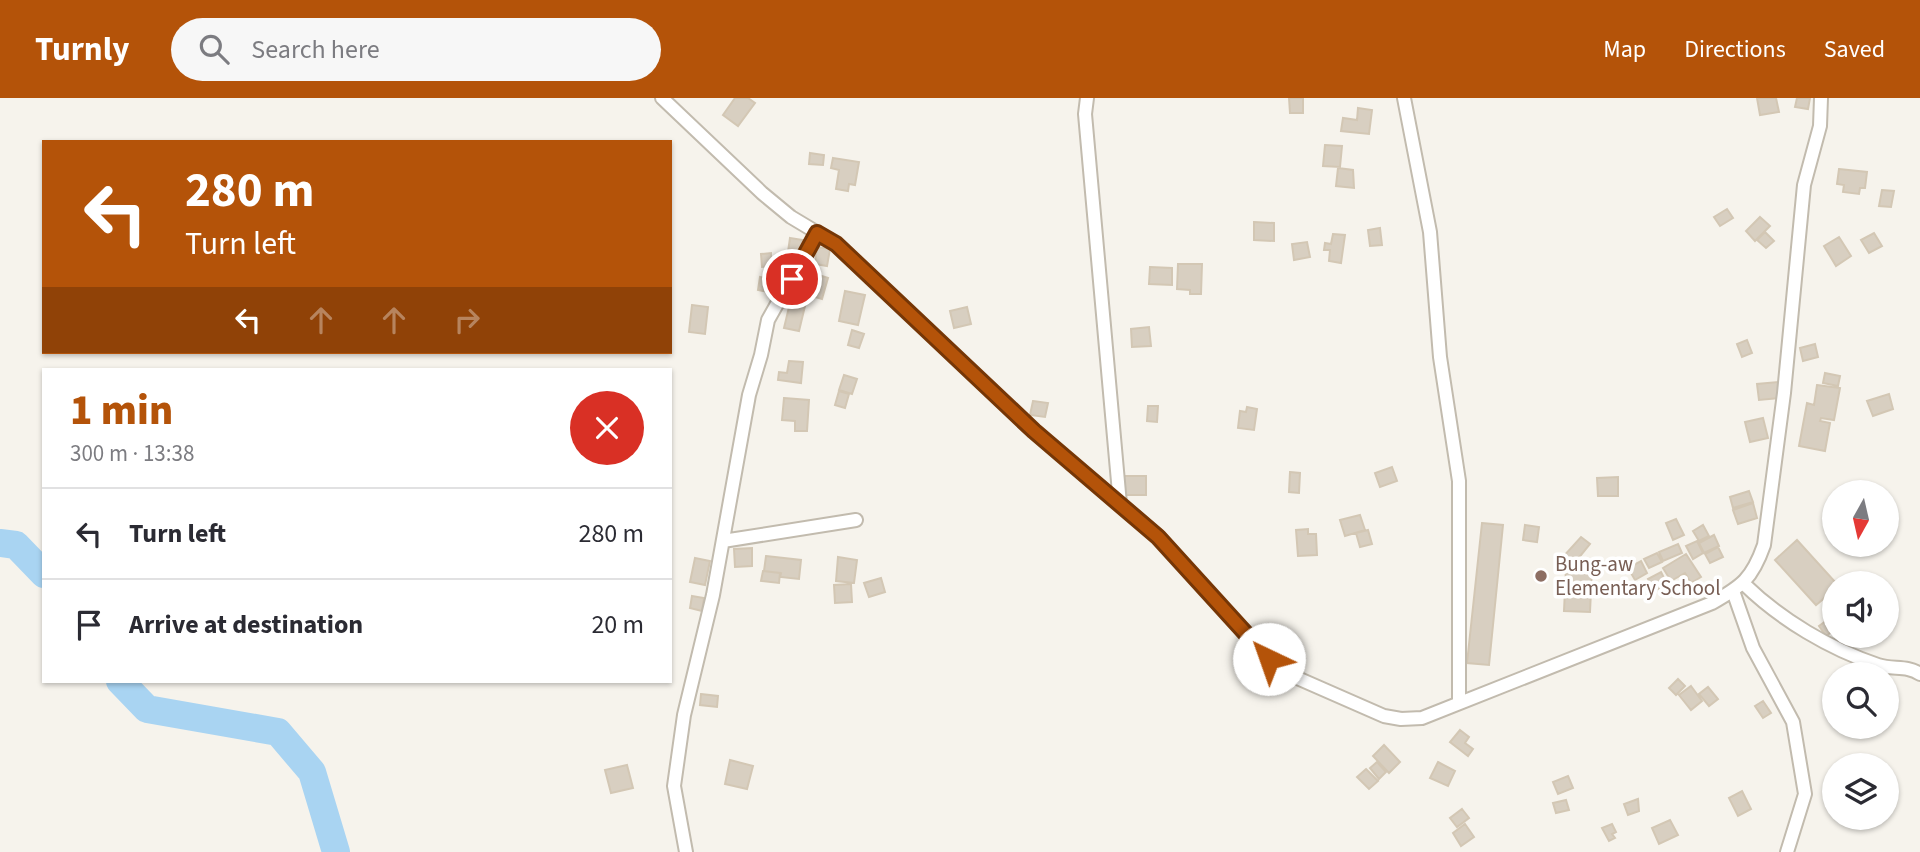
<!DOCTYPE html>
<meta charset="utf-8">
<style>
:root{--surface:#fff;--page:#f7f7f7;--text:#2b2b33;--muted:#7c7c81;--line:#e1e1e2;--accent:#b45309}
body{margin:0;font-family:"Source Sans 3",sans-serif;background:var(--page);color:var(--text);height:100vh;display:flex;flex-direction:column;font-size:26px;white-space:nowrap}
*{box-sizing:border-box;margin:0}
p{font-size:23px;color:var(--muted)}
.icon{flex:none;width:38px;height:38px;fill:none;stroke:currentColor;stroke-width:2;stroke-linecap:round;stroke-linejoin:round}
.map{position:relative;flex:1;overflow:hidden}
.sheet{position:absolute;left:42px;top:270px;width:630px;height:315px;display:flex;flex-direction:column;background:var(--surface);border-radius:0px;box-shadow:0 2px 5px #0004}
.sheet>*{flex:none}
.banner{position:absolute;left:42px;top:42px;width:630px;height:214px;border-radius:0px;box-shadow:0 2px 5px #0004;background:#b45309;color:#fff;overflow:hidden}
.needle{width:46px;rotate:188deg}
.buttons{position:absolute;left:1822px;top:382px;display:grid;gap:14px}
.buttons a{display:grid;place-items:center;width:77px;height:77px;border-radius:50%;background:var(--surface);box-shadow:0 2px 5px #0004;font-size:35px}
.pin{position:absolute;display:grid;place-items:center;width:60px;height:60px;color:#fff;margin:-30px;border:4px solid #fff;border-radius:50%;box-shadow:0 2px 7px #0007}
.me{position:absolute;width:77px;margin:-38px;rotate:318deg;stroke-linejoin:round;filter:drop-shadow(0 0 5px #0008)}
.turn{display:flex;align-items:center;gap:24px;height:147px;padding:0 28px;font-size:32px}
.turn .icon{width:91px;height:91px;stroke-width:2.5}
.turn b{display:block;font-size:49px;line-height:60px}
.lanes{display:flex;align-items:center;height:66px;padding:0 28px;background:#0003;justify-content:center;gap:35px;direction:ltr}
.lanes .off{opacity:.35}
.round{display:grid;place-items:center;flex:none;width:74px;height:74px;border-radius:37px;background:var(--page)}
.headline{display:flex;align-items:center;justify-content:space-between;height:119px;padding:0 28px}
h1{font-size:42px;font-weight:800;line-height:52px;color:var(--accent)}
ul{padding:0;list-style:none}
li{display:flex;align-items:center;gap:21px;height:91px;padding:0 28px;border-top:2px solid var(--line)}
li div{flex:1}
li b{display:block;font-size:26px}
li em{font-style:normal}
header{display:flex;align-items:center;gap:42px;box-sizing:border-box;height:98px;padding:0 35px;background:var(--accent);color:#fff}
header strong{font-size:33px}
nav{display:flex;gap:38px;margin-inline-start:auto;font-size:24px}
.search{width:490px;height:63px;background:var(--page);display:flex;align-items:center;gap:18px;box-sizing:border-box;padding:0 24px;border-radius:38px;color:var(--muted);font-size:26px}
.map>svg:first-child{display:block}
</style>
<header>
<strong>Turnly</strong>
<div class="search"><svg class="icon" aria-label="search" viewBox="0 0 24 24"><circle cx="10" cy="10" r="6"/><path d="M15 15l6 6"/></svg>Search here</div>
<nav><a>Map</a><a>Directions</a><a>Saved</a></nav>
</header>
<div class="map">
<svg width="1920" height="754" viewBox="0 0 1920 754">
<rect width="100%" height="100%" fill="#f6f3ec"/>
<g fill="none" stroke-linecap="round" stroke-linejoin="round">
<path stroke="#a9d4f2" stroke-width="28" d="M 0,445 L 16,447 L 44,476
M 120,583 L 147,611 L 278,634 L 312,674 L 336,754"/>
</g>
<path fill="#d8cfc1" stroke="#d3c7b4" stroke-width="2" d="M 735,0 L 748,0 L 755,5 L 738,28 L 723,17 Z
M 1289,0 L 1303,0 L 1303,15 L 1290,15 Z
M 1757,0 L 1776,0 L 1779,14 L 1760,17 Z
M 1797,0 L 1810,0 L 1808,11 L 1795,9 Z
M 1358,10 L 1372,12 L 1369,36 L 1341,33 L 1343,20 L 1357,22 Z
M 1325,47 L 1342,48 L 1340,69 L 1323,68 Z
M 810,55 L 824,57 L 823,67 L 809,66 Z
M 833,60 L 859,64 L 855,87 L 849,86 L 848,93 L 836,91 L 839,72 L 831,70 Z
M 1338,70 L 1353,72 L 1354,90 L 1336,88 Z
M 1839,71 L 1867,74 L 1865,90 L 1860,90 L 1859,96 L 1843,94 L 1844,87 L 1837,86 Z
M 1882,92 L 1894,93 L 1891,109 L 1879,108 Z
M 1727,111 L 1733,120 L 1720,128 L 1714,119 Z
M 1760,119 L 1770,128 L 1755,143 L 1746,133 Z
M 1254,124 L 1274,125 L 1274,143 L 1254,142 Z
M 1380,130 L 1382,147 L 1370,148 L 1368,132 Z
M 1765,134 L 1774,143 L 1766,150 L 1757,142 Z
M 1874,135 L 1882,148 L 1869,155 L 1861,142 Z
M 1333,136 L 1345,137 L 1341,165 L 1329,163 L 1330,152 L 1324,152 L 1325,145 L 1331,146 Z
M 1839,139 L 1851,158 L 1836,168 L 1824,148 Z
M 790,140 L 803,142 L 801,156 L 788,154 Z
M 1307,144 L 1310,159 L 1294,162 L 1292,146 Z
M 817,149 L 830,151 L 827,168 L 815,166 Z
M 771,155 L 771,168 L 762,169 L 761,156 Z
M 1178,166 L 1202,166 L 1201,196 L 1190,196 L 1190,192 L 1177,191 Z
M 1150,169 L 1172,170 L 1172,187 L 1149,186 Z
M 812,175 L 828,180 L 822,201 L 805,196 Z
M 760,179 L 776,182 L 774,195 L 758,192 Z
M 845,193 L 865,197 L 858,227 L 839,223 Z
M 790,205 L 805,208 L 799,233 L 784,230 Z
M 692,207 L 708,209 L 705,236 L 689,234 Z
M 967,209 L 971,226 L 954,230 L 950,213 Z
M 1149,229 L 1151,248 L 1132,249 L 1131,231 Z
M 852,232 L 864,236 L 859,250 L 848,247 Z
M 1747,242 L 1752,255 L 1742,259 L 1737,246 Z
M 1815,246 L 1818,259 L 1803,263 L 1800,250 Z
M 789,263 L 803,264 L 801,285 L 778,282 L 779,274 L 787,275 Z
M 1825,275 L 1840,278 L 1838,288 L 1823,285 Z
M 844,277 L 857,281 L 852,296 L 839,292 Z
M 1778,284 L 1779,300 L 1759,302 L 1757,286 Z
M 1817,287 L 1840,290 L 1834,322 L 1821,320 L 1820,323 L 1830,325 L 1825,353 L 1799,348 L 1807,305 L 1814,307 Z
M 839,293 L 849,296 L 845,310 L 835,307 Z
M 1889,296 L 1893,311 L 1873,318 L 1867,303 Z
M 784,300 L 809,302 L 807,333 L 795,333 L 795,323 L 782,322 Z
M 1033,303 L 1048,305 L 1045,319 L 1030,317 Z
M 1148,308 L 1158,308 L 1157,324 L 1147,323 Z
M 1247,309 L 1257,311 L 1254,332 L 1238,330 L 1240,313 L 1246,314 Z
M 1763,320 L 1768,340 L 1750,344 L 1745,324 Z
M 1392,369 L 1397,383 L 1380,389 L 1375,375 Z
M 1290,374 L 1300,375 L 1299,395 L 1289,394 Z
M 1124,378 L 1146,378 L 1146,397 L 1124,397 Z
M 1618,379 L 1618,398 L 1598,398 L 1597,380 Z
M 1749,393 L 1753,404 L 1733,410 L 1730,399 Z
M 1753,405 L 1757,420 L 1738,426 L 1733,412 Z
M 1360,417 L 1365,432 L 1345,438 L 1340,422 Z
M 1676,421 L 1684,437 L 1673,442 L 1666,425 Z
M 1482,425 L 1503,427 L 1489,567 L 1467,565 Z
M 1525,427 L 1539,429 L 1537,444 L 1523,442 Z
M 1703,427 L 1709,438 L 1699,443 L 1693,433 Z
M 1308,431 L 1308,436 L 1316,436 L 1317,457 L 1298,458 L 1296,432 Z
M 1368,432 L 1372,446 L 1360,449 L 1356,435 Z
M 1714,437 L 1719,448 L 1704,455 L 1699,445 Z
M 1581,439 L 1590,446 L 1573,467 L 1563,459 Z
M 1797,442 L 1836,485 L 1834,485 L 1834,492 L 1816,507 L 1775,462 Z
M 1697,443 L 1703,455 L 1693,461 L 1686,448 Z
M 1678,446 L 1682,455 L 1663,463 L 1659,454 Z
M 1718,449 L 1723,459 L 1710,465 L 1705,456 Z
M 752,450 L 752,468 L 735,469 L 734,451 Z
M 1657,455 L 1662,464 L 1649,470 L 1644,461 Z
M 1686,456 L 1701,479 L 1691,485 L 1685,475 L 1671,483 L 1663,470 Z
M 766,458 L 801,462 L 799,481 L 780,479 L 781,475 L 764,473 Z
M 838,459 L 857,462 L 854,485 L 836,483 Z
M 695,460 L 710,463 L 705,487 L 690,484 Z
M 1641,463 L 1647,475 L 1635,482 L 1628,470 Z
M 1566,470 L 1592,471 L 1590,514 L 1564,513 Z
M 763,473 L 780,475 L 779,485 L 761,483 Z
M 1661,474 L 1667,486 L 1654,493 L 1648,481 Z
M 881,480 L 885,494 L 869,499 L 864,485 Z
M 851,486 L 852,504 L 835,505 L 834,487 Z
M 692,498 L 704,500 L 702,513 L 690,510 Z
M 1830,520 L 1834,525 L 1834,532 L 1826,538 L 1819,528 Z
M 1678,581 L 1685,588 L 1676,597 L 1669,590 Z
M 1691,588 L 1702,603 L 1691,612 L 1679,597 Z
M 1708,589 L 1718,601 L 1709,608 L 1699,596 Z
M 701,596 L 718,598 L 717,609 L 700,607 Z
M 1763,603 L 1771,615 L 1763,620 L 1755,608 Z
M 1460,632 L 1469,639 L 1465,645 L 1473,651 L 1468,658 L 1450,644 Z
M 1384,647 L 1400,664 L 1389,675 L 1373,658 Z
M 730,662 L 753,668 L 747,691 L 725,686 Z
M 1377,664 L 1386,674 L 1379,681 L 1370,670 Z
M 1438,664 L 1455,673 L 1448,688 L 1430,680 Z
M 627,667 L 633,690 L 611,695 L 605,672 Z
M 1366,671 L 1378,683 L 1369,691 L 1357,679 Z
M 1568,678 L 1573,690 L 1558,696 L 1553,684 Z
M 1742,693 L 1751,711 L 1738,718 L 1729,700 Z
M 1638,701 L 1639,713 L 1628,717 L 1624,706 Z
M 1566,702 L 1569,712 L 1556,715 L 1553,705 Z
M 1462,711 L 1469,720 L 1457,729 L 1450,720 Z
M 1670,722 L 1678,737 L 1659,746 L 1652,730 Z
M 1465,726 L 1474,739 L 1461,748 L 1453,735 Z
M 1612,726 L 1616,734 L 1612,736 L 1615,740 L 1609,743 L 1602,730 Z"/>
<g fill="none" stroke-linecap="round" stroke-linejoin="round">
<g stroke="#c2bbae" stroke-width="16">
<path id="minor" d="M 662,0 L 762,95 L 791,119 L 836,146 L 1034,333 L 1158,438 L 1269,561 L 1295,579 L 1384,618 L 1401,621 L 1422,620 L 1712,505 C 1742,488 1752,481 1764,447 L 1784,295 L 1804,87 L 1820,28 L 1821,0
M 1087,0 L 1085,16 L 1120,406
M 1404,0 L 1430,134 L 1440,259 L 1459,383 L 1459,603
M 723,443 L 856,422
M 1744,486 C 1781,522 1830,551 1878,567 C 1893,572 1907,567 1920,576
M 1733,493 L 1753,550 L 1793,624 L 1805,696 L 1787,754
M 686,754 L 674,688 L 684,617 L 713,497 L 749,297 L 761,257 L 768,222 L 817,135"/>
</g>
<use href="#minor" stroke="#fff" stroke-width="12"/>
</g>
<g fill="none" stroke-linecap="round" stroke-linejoin="round">
<g stroke="#753606" stroke-width="18">
<path id="route" d="M 792,181 L 817,135 L 836,146 L 1034,333 L 1158,439 L 1269,561"/>
</g>
<use href="#route" stroke="#b45309" stroke-width="12"/>
</g>
<circle fill="#8d6e63" stroke="#fff" stroke-width="2.5" cx="1541" cy="478" r="7"/>
<g text-anchor="middle" dominant-baseline="central" stroke-width="7" stroke-linejoin="round" paint-order="stroke">
<g font-size="21" fill="#785e54" stroke="#fff" text-anchor="start">
<text x="1555" y="466">Bung-aw<tspan x="1555" dy="24">Elementary School</tspan></text>
</g>
</g>
</svg>
<div class="buttons">
<a><svg class="needle" viewBox="-14 -14 28 28"><path d="M0-13l5 13h-10z" fill="#e53935"/><path d="M0 13l5-13h-10z" fill="#7c7c81"/></svg></a>
<a><svg class="icon" aria-label="sound" viewBox="0 0 24 24"><path d="M4 9h4l5-4v14l-5-4H4zM17 9q2 3 0 6"/></svg></a>
<a><svg class="icon" aria-label="search" viewBox="0 0 24 24"><circle cx="10" cy="10" r="6"/><path d="M15 15l6 6"/></svg></a>
<a><svg class="icon" aria-label="layers" viewBox="0 0 24 24"><path d="M12 4l9 5-9 5-9-5zM3 14l9 5 9-5"/></svg></a>
</div>
<div class="pin" style="left:792px;top:181px;background:#d93025"><svg class="icon" aria-label="arrive" viewBox="0 0 24 24"><path d="M6 21V4h12l-3 4 3 4H6"/></svg></div>
<svg class="me" style="left:1269px;top:561px" viewBox="-20 -20 40 40"><circle r="19" fill="#fff"/><path d="M0-13L10 11 0 6-10 11z" fill="#b45309"/></svg>
<div class="banner">
<div class="turn"><svg class="icon" aria-label="left" viewBox="0 0 24 24"><path d="M17 20v-9H6M10 6l-5 5 5 5"/></svg><div><b>280 m</b>Turn left</div></div>
<div class="lanes"><svg class="icon" aria-label="left" viewBox="0 0 24 24"><path d="M17 20v-9H6M10 6l-5 5 5 5"/></svg><svg class="icon off" aria-label="ahead" viewBox="0 0 24 24"><path d="M12 20V5M6 11l6-6 6 6"/></svg><svg class="icon off" aria-label="ahead" viewBox="0 0 24 24"><path d="M12 20V5M6 11l6-6 6 6"/></svg><svg class="icon off" aria-label="right" viewBox="0 0 24 24"><path d="M7 20v-9h11M14 6l5 5-5 5"/></svg></div>
</div>
<section class="sheet">
<div class="headline"><div><h1>1 min</h1><p>300 m · 13:38</p></div><a class="round" style="background:#d93025;color:#fff"><svg class="icon" aria-label="close" viewBox="0 0 24 24"><path d="M6 6l12 12M18 6L6 18"/></svg></a></div>
<ul>
<li><svg class="icon" aria-label="left" viewBox="0 0 24 24"><path d="M17 20v-9H6M10 6l-5 5 5 5"/></svg><div><b>Turn left</b></div><em>280 m</em></li>
<li><svg class="icon" aria-label="arrive" viewBox="0 0 24 24"><path d="M6 21V4h12l-3 4 3 4H6"/></svg><div><b>Arrive at destination</b></div><em>20 m</em></li>
</ul>
</section>
</div>
